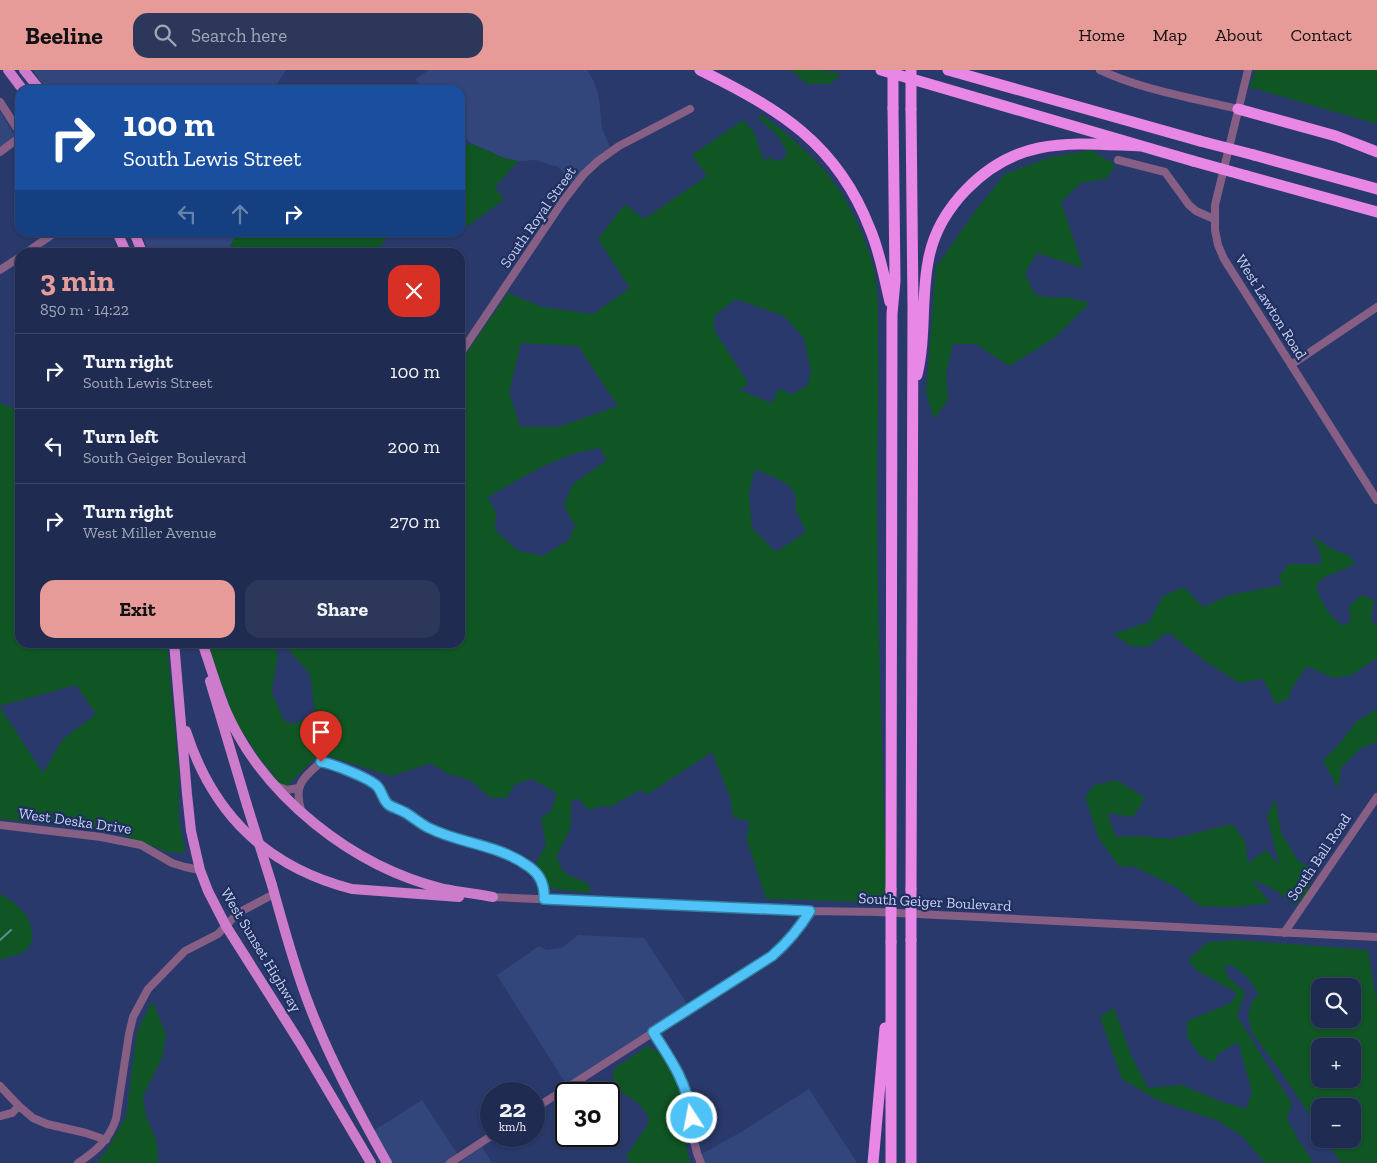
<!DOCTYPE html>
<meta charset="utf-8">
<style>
:root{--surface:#1f2b50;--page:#2c375a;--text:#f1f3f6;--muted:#a1a7b7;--line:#3c4767;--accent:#e69b98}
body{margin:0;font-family:"Zilla Slab",serif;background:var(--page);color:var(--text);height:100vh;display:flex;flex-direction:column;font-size:19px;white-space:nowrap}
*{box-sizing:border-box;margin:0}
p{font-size:16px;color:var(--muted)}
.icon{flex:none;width:28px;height:28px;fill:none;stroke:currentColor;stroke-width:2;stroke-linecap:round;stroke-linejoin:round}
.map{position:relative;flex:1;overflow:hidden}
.details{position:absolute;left:15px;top:178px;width:450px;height:400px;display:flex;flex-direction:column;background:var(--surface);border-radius:15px;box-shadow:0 1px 4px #0004,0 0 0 1px var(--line)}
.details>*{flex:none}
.banner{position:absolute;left:15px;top:15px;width:450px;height:152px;border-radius:15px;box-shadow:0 1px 4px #0004,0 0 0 1px var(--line);background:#1a4fa0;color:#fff;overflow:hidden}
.fabs{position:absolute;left:1311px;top:908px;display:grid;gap:10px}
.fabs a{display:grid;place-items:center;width:50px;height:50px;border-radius:10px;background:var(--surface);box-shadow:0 1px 4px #0004,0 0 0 1px var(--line);font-size:25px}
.speed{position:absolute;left:480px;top:1012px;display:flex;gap:10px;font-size:25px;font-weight:700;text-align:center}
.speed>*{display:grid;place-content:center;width:65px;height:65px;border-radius:50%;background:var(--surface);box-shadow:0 1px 4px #0004,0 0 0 1px var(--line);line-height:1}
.speed small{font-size:12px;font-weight:400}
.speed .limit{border:2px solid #111;border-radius:8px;background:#fff;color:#111}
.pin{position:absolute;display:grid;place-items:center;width:42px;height:42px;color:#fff;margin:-51px -21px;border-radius:50% 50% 50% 0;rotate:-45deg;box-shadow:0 0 5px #0007}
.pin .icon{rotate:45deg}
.me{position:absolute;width:55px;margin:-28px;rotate:349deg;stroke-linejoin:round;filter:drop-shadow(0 0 4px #0008)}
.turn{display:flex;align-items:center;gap:18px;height:105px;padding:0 25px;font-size:22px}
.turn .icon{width:65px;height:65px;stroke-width:2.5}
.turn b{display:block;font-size:35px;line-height:42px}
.lanes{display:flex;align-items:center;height:48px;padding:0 25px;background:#0003;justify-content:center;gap:25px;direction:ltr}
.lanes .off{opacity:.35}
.round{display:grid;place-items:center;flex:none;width:52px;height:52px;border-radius:15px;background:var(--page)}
.summary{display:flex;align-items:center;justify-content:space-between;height:85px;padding:0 25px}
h1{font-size:30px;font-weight:700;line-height:38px;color:var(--accent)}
.action{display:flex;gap:10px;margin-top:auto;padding:10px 25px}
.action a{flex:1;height:58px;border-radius:15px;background:var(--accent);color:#111;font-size:20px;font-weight:700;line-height:58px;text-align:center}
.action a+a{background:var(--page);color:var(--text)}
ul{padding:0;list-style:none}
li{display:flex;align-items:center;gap:15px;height:75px;padding:0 25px;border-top:1px solid var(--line)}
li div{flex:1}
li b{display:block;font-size:19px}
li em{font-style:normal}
header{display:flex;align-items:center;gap:30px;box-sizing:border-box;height:70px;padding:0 25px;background:var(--accent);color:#111}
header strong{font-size:24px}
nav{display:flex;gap:28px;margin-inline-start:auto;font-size:18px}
.search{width:350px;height:45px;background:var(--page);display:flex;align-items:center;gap:12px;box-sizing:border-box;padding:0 18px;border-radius:15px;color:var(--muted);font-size:19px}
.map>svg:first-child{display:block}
</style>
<header>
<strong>Beeline</strong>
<div class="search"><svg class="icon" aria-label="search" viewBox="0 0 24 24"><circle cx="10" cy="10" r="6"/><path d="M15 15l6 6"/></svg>Search here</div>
<nav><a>Home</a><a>Map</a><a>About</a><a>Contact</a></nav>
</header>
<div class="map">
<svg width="1377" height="1093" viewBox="0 0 1377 1093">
<rect width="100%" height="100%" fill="#29396b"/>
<path fill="#33467c" d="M 33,0 L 286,0 L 273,20 L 46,20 Z
M 429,0 L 587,0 L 594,12 L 599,27 L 602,59 L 610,77 L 587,98 L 570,118 L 563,102 L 558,97 L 535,90 L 518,91 L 504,88 L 470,73 L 460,59 L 460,20 L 430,20 L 425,16 L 420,14 L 415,9 Z
M 0,41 L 15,66 L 0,79 Z
M 142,163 L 237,163 L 228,181 L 229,182 L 149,182 Z
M 578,865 L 644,868 L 688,935 L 566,1014 L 497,905 L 539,876 L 547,880 L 562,878 Z
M 809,1019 L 857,1093 L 705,1093 L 702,1084 L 741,1062 Z
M 422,1030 L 458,1085 L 446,1093 L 390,1093 L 373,1061 Z
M 482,1077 L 492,1093 L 459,1093 Z"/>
<path fill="#105624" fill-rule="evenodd" d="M 791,0 L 821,0 L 841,4 L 830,14 L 807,14 Z
M 1256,0 L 1377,0 L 1377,54 L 1249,17 Z
M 762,45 C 819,87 849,120 871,188 C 880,216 878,246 878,275 C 879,323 877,372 877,421 C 877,558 883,696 887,833 C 847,832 807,829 766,829 L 746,767 L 749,760 L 748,751 L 733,747 L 730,727 L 712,682 L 648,724 L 640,720 L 610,737 L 601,736 L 589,740 L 577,728 L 571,732 L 571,757 L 557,786 C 565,814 573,801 591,817 L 589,823 L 554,819 L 548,815 L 536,792 L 546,775 L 541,748 L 551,741 L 557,723 L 532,709 L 515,714 L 507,728 L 491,728 L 470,710 L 448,704 L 431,693 L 391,706 L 328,686 L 315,688 L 287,716 L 281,715 L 258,686 L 235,650 L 208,577 L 208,573 L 271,573 L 278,584 L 272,622 L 284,651 L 294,654 L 315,643 L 310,604 L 287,578 L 295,573 L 460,572 L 460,292 L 508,223 L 542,237 L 593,244 L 630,218 L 598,169 L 625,134 L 644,149 L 707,106 L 692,85 L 743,50 L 754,62 L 764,91 L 769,87 L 776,91 L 784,89 L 787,83 L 779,67 L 758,48 ZM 736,229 L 784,246 L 804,268 L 811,301 L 808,315 L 791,325 L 782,319 L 776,322 L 775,328 L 771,333 L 737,319 L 746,317 L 747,311 L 714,260 L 714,246 ZM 521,273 L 578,276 L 618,336 L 558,357 L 520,357 L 509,322 ZM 600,378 L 607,390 L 573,414 L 564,435 L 572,452 L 576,453 L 569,470 L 543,486 L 518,481 L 495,460 L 496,443 L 488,427 C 523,407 559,384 600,378 ZM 755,399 L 778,409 L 790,416 L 796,427 L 796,440 L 806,462 L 776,482 L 752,458 L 749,423 Z
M 470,73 L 504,88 L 518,91 L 495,117 L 504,130 L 460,161 L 460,79 Z
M 1091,80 L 1116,95 L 1106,109 L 1081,113 L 1061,132 L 1083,198 L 1037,183 L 1025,203 L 1035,225 L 1053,228 L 1066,227 L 1090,233 L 1053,269 L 1009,296 L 976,274 L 953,274 L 946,304 L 948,330 L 934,349 L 926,323 L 936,197 L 974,143 L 1005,104 L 1048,88 Z
M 387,163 L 388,166 L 376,182 L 227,182 L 237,163 Z
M 0,333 L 18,340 L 20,337 L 20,572 L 91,573 L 106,579 L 111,573 L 167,573 L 179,703 L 179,751 L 185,779 L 183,783 L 168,782 L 120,764 L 97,759 L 0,749 L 0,637 L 43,703 L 63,669 L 96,644 L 76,615 L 0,636 Z
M 1310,465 L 1336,481 L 1350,486 L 1355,494 L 1323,508 L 1316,516 C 1321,532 1329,548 1344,556 L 1351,550 L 1349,537 L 1361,525 L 1374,530 L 1371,551 L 1377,556 L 1377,588 L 1352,605 L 1333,608 L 1307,596 L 1292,618 L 1288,629 L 1276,634 L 1263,609 L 1239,613 L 1205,591 L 1168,562 L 1147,577 L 1131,576 L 1113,564 L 1149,552 L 1163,526 L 1184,517 L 1203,537 L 1230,525 L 1283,515 L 1279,507 L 1288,494 L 1321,494 C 1323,483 1316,474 1310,465 Z
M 1377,639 L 1377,672 L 1361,678 L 1341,698 L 1339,719 L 1323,691 L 1340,673 L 1356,652 Z
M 1117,710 L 1145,728 L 1133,747 L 1107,743 L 1116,767 L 1139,766 L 1172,769 L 1232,754 L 1245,771 L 1248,793 L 1266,780 L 1280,796 L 1267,747 L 1275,728 L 1281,762 L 1298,791 L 1315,800 L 1307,823 L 1296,835 C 1282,825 1270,815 1252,810 L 1270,833 L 1234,837 L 1200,836 L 1176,817 L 1133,796 L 1120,797 L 1099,769 L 1085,727 L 1094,715 Z
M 0,824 C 16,832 33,846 32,866 C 32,871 30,877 26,880 C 19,885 8,887 0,890 Z
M 1237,870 L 1368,880 L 1377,932 L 1377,1093 L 1341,1093 L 1325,1069 L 1352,1069 L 1352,1036 L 1320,1036 L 1320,1061 L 1282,1003 L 1252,963 L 1248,945 L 1253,929 L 1259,925 L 1250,910 L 1232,895 L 1223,897 L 1230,909 L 1245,922 L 1237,946 L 1292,1034 L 1287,1048 L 1297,1068 L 1314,1093 L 1265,1093 L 1242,1066 L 1219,1051 L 1159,1031 L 1122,1009 L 1100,947 L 1114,938 L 1131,985 L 1148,1018 L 1182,1015 L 1219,1031 L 1246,1039 L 1252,1022 L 1238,972 L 1219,983 L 1213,993 L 1199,984 L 1187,967 L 1187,951 L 1231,933 L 1237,923 L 1196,900 L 1188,890 L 1208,872 ZM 1320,916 L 1352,916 L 1352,949 L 1320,949 ZM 1320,976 L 1352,976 L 1352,1009 L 1320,1009 Z
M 152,931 L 166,964 L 162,988 L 143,1026 L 146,1046 L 157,1072 L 158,1093 L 97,1093 L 108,1078 L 126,1046 L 137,962 Z
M 648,976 C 652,979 658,981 661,985 C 674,1002 683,1029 685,1050 C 686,1066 686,1078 690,1093 L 630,1093 L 626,1086 L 648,1054 L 648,1045 L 636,1031 L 622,1023 L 612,1008 L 615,998 Z"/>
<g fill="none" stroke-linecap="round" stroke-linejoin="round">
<path stroke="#5c8d9d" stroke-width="2" d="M 0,870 L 11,860"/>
<path stroke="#875f85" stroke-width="8" d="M 1100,0 C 1143,20 1192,28 1238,39
M 1248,0 L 1215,135 L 1215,160 L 1218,175 L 1224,189 L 1377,430
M 0,32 L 20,63
M 0,82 L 20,67
M 1118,90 L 1165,102 L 1189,135 L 1196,141 L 1214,149
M 27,182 L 56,162
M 0,200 L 20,187
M 460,284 L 563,131 L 584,104 L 598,91 L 619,76 L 690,39
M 1291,295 L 1377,237
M 276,716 L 287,720 L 298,718
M 301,740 C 294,715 302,709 320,693 L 331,695 L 373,713 C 381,719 381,729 388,734 C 393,738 400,740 406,743 C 413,747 420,753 428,758 C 461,775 546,778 544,829
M 0,755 L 101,767 L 141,775 L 172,793 L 185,797 L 200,800
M 493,827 L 811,841 L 878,842 L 1377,867
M 1284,863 L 1377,727
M 653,962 C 667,984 683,1005 689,1031 C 694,1052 691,1073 701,1093
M 0,1016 L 19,1036 L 33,1048 L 47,1054 L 86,1063 L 106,1070
M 534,1039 L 772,886 C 788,872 799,859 811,841
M 0,1046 L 12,1043 L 19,1036
M 78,1093 C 96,1081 109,1070 116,1049 L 129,964 L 133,947 L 148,919 L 185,881 L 218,864 L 238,843 L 274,824
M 450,1093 L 491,1066"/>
<path stroke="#cd7ccb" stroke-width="10" d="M 8,0 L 23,20
M 24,0 L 40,20
M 117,162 L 126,182
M 134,162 L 142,182
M 174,572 L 187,724 L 191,761 L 200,800 L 208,821 L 226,856 L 300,973 L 371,1093
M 202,572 C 210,595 217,619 226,641 C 264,727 353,797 444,819 C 460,822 476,824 493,827
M 210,611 L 247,735
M 186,661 C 213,745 267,797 352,819 L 459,827
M 272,815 C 283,854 293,893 308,932 C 329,988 358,1041 387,1093"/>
<path stroke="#e987e6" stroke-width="11" d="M 700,0 C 779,39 837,73 870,159 C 880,182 884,207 890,232
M 881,0 L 1193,91
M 948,0 L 1200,71
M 911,39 L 913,238 L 911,819
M 1238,39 L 1336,66 L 1377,82
M 1254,85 L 1377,119
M 1247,106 L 1377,142
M 917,305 C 926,268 921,229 928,192 C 937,138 986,89 1039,78 C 1072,71 1108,75 1141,76
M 891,819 L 892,244 L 895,211 L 893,38
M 911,870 L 911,1093
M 873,1093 L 885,958
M 891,1093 L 891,872"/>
<path stroke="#cd7ccb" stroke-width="10" d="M 247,735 L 272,815"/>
<path stroke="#e987e6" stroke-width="11" d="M 893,0 L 893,38
M 911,39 L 911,0
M 1200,71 L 1254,85
M 1193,91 L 1247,106
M 891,819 L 891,872
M 911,819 L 911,870"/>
</g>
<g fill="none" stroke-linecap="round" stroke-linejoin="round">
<g stroke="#337fa1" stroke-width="12">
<path id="route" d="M 321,692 C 331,693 369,708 377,716 C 382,721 383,731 389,735 C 394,738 401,740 406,743 C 414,748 421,754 429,758 C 461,774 497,774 528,796 C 540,804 545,815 544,829 L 810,841 C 799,859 788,872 772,886 L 653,962 C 672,991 687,1013 692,1048"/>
</g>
<use href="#route" stroke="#4fc3f7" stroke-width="9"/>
</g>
<g text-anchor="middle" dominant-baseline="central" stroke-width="4.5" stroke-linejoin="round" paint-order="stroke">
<g font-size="15" fill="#c6d2f0" stroke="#202f5f">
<text transform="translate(538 147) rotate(-55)">South Royal Street</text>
<text transform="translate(1271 237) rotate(58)">West Lawton Road</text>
<text transform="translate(75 751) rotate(8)">West Deska Drive</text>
<text transform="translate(1319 787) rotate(-56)">South Ball Road</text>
<text transform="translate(935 832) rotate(3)">South Geiger Boulevard</text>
<text transform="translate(261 880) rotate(59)">West Sunset Highway</text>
</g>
</g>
</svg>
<div class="fabs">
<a><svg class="icon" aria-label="search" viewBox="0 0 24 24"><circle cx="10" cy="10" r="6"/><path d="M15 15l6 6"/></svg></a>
<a>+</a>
<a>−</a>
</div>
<div class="speed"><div>22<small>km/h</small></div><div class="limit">30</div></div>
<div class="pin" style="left:321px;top:692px;background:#d93025"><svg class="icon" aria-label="arrive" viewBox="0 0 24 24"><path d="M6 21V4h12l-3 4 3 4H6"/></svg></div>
<svg class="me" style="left:692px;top:1048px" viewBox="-20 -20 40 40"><circle r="17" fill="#4fc3f7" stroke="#fff" stroke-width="3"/><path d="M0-11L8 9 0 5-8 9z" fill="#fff"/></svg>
<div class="banner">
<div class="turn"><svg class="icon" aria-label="right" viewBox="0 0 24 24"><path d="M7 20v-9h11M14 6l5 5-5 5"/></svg><div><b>100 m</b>South Lewis Street</div></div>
<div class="lanes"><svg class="icon off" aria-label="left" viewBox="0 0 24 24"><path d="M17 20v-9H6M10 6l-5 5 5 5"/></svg><svg class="icon off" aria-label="ahead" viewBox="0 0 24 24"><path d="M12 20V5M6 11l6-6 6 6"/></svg><svg class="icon" aria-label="right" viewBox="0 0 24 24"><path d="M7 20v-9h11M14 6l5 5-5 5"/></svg></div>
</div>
<section class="details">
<div class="summary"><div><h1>3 min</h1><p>850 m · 14:22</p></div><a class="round" style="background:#d93025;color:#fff"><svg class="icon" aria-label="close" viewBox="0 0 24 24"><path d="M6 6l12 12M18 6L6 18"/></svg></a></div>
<ul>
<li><svg class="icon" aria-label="right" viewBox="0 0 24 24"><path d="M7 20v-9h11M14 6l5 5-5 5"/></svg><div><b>Turn right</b><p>South Lewis Street</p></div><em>100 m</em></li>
<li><svg class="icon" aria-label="left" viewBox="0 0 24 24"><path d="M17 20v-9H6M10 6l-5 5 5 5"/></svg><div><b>Turn left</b><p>South Geiger Boulevard</p></div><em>200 m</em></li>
<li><svg class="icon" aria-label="right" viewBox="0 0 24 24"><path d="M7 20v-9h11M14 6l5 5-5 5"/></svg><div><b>Turn right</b><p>West Miller Avenue</p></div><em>270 m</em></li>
</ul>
<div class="action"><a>Exit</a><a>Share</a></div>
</section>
</div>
